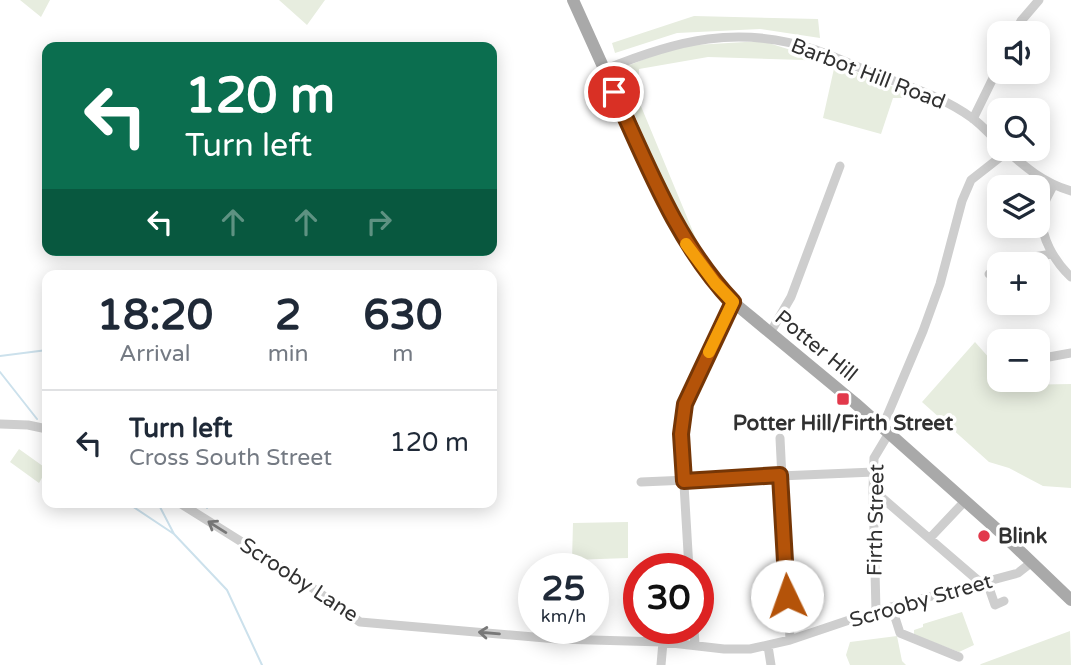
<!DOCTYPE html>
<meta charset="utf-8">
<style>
:root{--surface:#fff;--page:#f2f2f3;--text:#1f2937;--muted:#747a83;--line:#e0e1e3}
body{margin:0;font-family:"Varela Round",sans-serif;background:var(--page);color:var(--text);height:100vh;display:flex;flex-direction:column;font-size:26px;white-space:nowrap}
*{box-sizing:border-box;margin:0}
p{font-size:23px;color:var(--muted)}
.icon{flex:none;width:38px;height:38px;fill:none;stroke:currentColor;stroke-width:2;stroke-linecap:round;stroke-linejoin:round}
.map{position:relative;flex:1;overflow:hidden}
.drawer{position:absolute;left:42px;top:270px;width:455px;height:238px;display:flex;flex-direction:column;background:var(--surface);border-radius:14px;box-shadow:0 4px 18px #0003}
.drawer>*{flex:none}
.hud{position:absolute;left:42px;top:42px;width:455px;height:214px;border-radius:14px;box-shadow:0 4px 18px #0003;background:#0b6e4f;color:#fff;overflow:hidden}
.tools{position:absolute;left:987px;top:21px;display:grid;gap:14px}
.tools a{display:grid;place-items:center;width:63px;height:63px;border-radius:14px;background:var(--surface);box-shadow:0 4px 18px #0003;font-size:35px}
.speed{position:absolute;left:518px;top:553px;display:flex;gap:14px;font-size:35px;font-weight:700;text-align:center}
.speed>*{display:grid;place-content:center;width:91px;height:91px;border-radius:50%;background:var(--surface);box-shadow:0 4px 18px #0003;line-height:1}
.speed small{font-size:18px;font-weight:400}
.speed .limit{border:10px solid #d22;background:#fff;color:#111}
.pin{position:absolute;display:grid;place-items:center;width:60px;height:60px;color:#fff;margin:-30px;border:4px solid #fff;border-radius:50%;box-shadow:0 2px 7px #0007}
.me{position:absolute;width:77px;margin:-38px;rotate:357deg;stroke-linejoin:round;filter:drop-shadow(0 0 5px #0008)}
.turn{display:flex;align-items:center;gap:24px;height:147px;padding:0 28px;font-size:32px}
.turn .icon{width:91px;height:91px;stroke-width:2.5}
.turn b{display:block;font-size:49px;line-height:60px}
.lanes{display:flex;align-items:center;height:66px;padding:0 28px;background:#0003;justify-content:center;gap:35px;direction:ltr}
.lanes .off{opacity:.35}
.eta{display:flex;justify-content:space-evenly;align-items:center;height:119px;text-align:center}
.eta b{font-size:42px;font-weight:700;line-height:49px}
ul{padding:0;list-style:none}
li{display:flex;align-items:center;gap:21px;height:105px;padding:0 28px;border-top:2px solid var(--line)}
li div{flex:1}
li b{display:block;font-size:26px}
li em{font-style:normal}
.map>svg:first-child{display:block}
</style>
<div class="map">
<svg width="1071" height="665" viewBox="0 0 1071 665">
<rect width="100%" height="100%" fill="#fff"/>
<path fill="#e7eddf" d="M 20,0 L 50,0 L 41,17 Z
M 279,0 L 325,0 L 307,25 Z
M 694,16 L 818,19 L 820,38 L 760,29 L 677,33 L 615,53 L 612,43 Z
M 762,41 L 836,64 L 921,98 L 893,98 L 881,134 L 823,118 L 835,64 L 803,60 L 708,57 L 639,69 L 638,99 L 699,246 L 657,170 L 617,70 L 678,46 Z
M 975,342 L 999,369 L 999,380 L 1008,380 L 1013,385 L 1071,384 L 1071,488 L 1043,486 L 1009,468 L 989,462 L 922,402 Z
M 19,449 L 47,469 L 39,483 L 10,462 Z
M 628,522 L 628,558 L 572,560 L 573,523 Z
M 962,612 L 974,645 L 959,652 L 914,635 L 914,630 L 923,627 L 923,624 Z
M 1070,631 L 1071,665 L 980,665 L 981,664 Z
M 897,636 L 902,661 L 906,665 L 850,665 L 846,655 L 850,642 Z"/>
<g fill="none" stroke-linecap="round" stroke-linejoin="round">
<path stroke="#cce1ec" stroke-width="2" d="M 0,356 L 47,350
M 0,372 L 37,419
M 126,502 L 174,534 L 227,590 L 262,665
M 152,502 L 160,507 L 174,534
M 205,502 L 207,508"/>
<path stroke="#cecece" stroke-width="9" d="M 1015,33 L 1021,21 L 1039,0
M 604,70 C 676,40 739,24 816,50 C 836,57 855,66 875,74 C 907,86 944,97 972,118 C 982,125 990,135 999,143
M 973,119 L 999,66
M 1005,149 C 1026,168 1044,183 1071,191
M 1053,186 C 1049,194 1043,203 1042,212 C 1039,236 1055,262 1071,277
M 1002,264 L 1008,261 L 1052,254
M 989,274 L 999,265
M 770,333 L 791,297 L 840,166
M 1038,359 L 1071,353
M 0,424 L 28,425 L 47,429
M 882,428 L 923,331 L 940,284 L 962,201 L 971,180 L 1008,151
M 780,438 L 790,640
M 641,482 L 874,472
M 873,490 L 981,583
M 178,502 L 293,574 L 360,622 L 557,639 L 663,642 L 724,649 L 750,649 L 790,640 L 876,611 L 1018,573 L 1032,562
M 930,538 L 965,501
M 689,569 L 681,434 L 685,404 L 733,302
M 987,582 L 995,605 L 1004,601
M 892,608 L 900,633 L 959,657
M 876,611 L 873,490 L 874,458 L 889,433
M 694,628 L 695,645
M 768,646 L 771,665
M 661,665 L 663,642"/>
<path stroke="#a9a9a9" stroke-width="12" d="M 573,0 L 656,184 L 686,244 L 715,283 L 733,302 L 855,403 L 999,531 L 1071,600"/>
</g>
<defs><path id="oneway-shaft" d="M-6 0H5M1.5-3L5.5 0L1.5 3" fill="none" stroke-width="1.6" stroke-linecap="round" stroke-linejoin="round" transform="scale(1.75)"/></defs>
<g stroke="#787878">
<use href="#oneway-shaft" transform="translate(217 527) rotate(-148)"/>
<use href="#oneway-shaft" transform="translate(489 633) rotate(-175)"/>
</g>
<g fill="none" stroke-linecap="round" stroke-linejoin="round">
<g stroke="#753606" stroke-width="18">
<path id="route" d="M 614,92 C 648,166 677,243 733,302 L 685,404 L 681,434 L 684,481 L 780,475 L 787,596"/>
</g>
<use href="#route" stroke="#b45309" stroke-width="12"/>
<path stroke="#f59e0b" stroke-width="12" d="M 686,244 L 715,283 L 733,302 L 709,352"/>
</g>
<g fill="#e2394b" stroke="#fff" stroke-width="2.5">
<rect x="836" y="392" width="14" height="14" rx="3.5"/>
<circle cx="984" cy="536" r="7"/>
</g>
<g text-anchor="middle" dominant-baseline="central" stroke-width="7" stroke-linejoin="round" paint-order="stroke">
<g font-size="21" fill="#313131" stroke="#fff">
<text transform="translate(868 74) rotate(21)">Barbot Hill Road</text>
<text transform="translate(816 346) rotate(39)">Potter Hill</text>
<text transform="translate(876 520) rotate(-89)">Firth Street</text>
<text transform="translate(299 580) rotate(33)">Scrooby Lane</text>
<text transform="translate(921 601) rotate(-16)">Scrooby Street</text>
</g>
<g font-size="21" font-weight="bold" fill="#313131" stroke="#fff">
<text x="843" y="423">Potter Hill/Firth Street</text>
<text x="998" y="536" text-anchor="start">Blink</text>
</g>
</g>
</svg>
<div class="tools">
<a><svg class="icon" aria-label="sound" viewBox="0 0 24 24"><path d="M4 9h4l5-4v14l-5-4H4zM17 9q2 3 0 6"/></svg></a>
<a><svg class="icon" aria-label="search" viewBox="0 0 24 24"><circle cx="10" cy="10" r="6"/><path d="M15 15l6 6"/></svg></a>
<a><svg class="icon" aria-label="layers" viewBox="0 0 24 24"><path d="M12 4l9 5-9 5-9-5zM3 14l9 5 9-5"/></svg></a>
<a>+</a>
<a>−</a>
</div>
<div class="speed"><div>25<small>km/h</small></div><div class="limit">30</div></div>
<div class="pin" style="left:614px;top:92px;background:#d93025"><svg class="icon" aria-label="arrive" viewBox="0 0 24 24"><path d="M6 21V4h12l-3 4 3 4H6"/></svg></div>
<svg class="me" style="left:787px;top:596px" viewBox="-20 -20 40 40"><circle r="19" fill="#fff"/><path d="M0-13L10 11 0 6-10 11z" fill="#b45309"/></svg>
<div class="hud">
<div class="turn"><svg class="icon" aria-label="left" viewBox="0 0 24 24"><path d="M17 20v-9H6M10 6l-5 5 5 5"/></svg><div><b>120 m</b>Turn left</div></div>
<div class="lanes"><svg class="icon" aria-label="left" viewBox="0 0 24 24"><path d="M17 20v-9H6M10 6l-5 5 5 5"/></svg><svg class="icon off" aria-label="ahead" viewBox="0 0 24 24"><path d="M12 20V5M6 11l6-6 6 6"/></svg><svg class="icon off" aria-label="ahead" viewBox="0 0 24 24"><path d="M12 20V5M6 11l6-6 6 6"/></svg><svg class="icon off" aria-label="right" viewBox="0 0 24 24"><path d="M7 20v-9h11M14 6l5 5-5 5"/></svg></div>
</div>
<section class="drawer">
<div class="eta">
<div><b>18:20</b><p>Arrival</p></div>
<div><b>2</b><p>min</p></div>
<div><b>630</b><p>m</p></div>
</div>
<ul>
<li><svg class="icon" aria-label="left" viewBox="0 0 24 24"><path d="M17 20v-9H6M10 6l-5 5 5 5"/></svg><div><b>Turn left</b><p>Cross South Street</p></div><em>120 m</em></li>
</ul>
</section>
</div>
